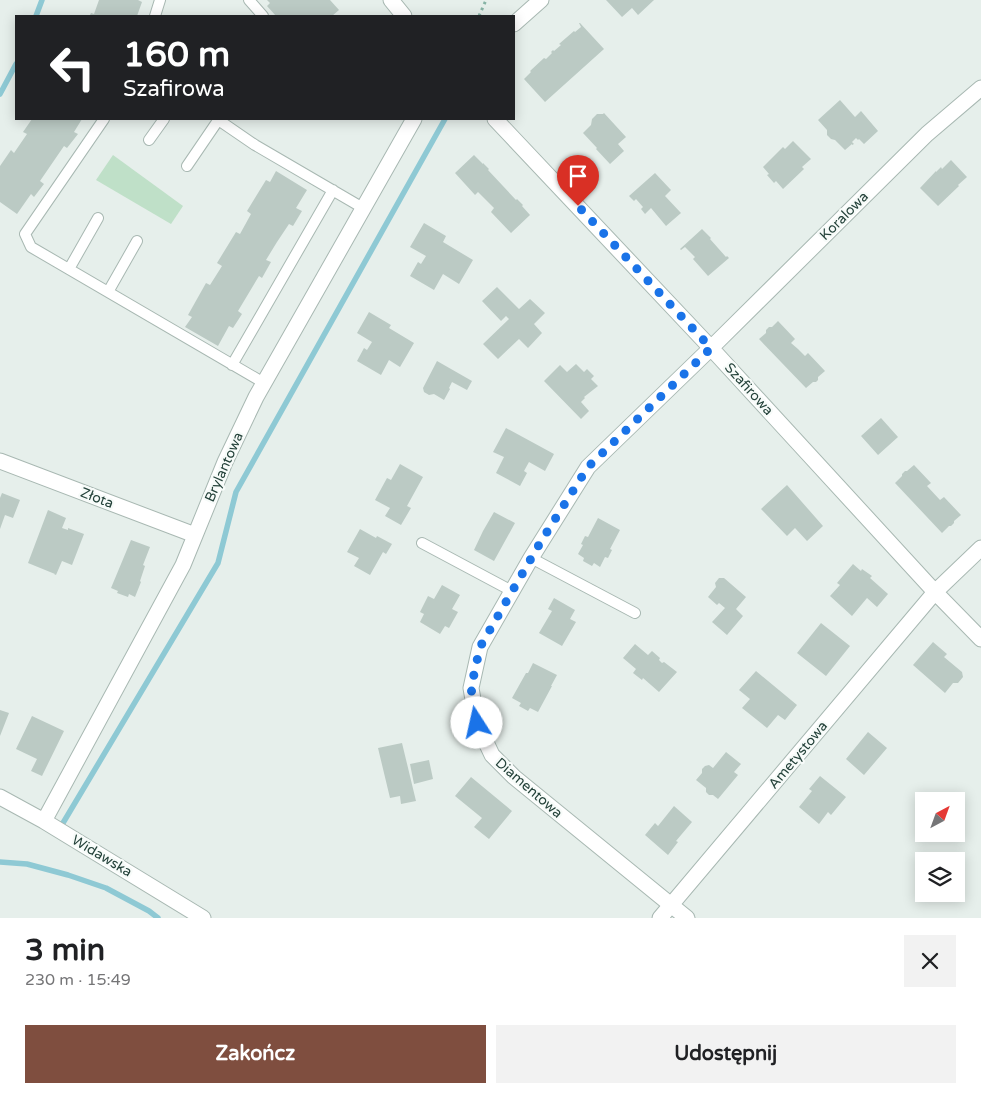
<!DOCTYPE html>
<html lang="pl">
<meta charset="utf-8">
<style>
:root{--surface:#fff;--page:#f2f2f2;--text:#202124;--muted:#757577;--accent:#7f4e3f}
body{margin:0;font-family:"Varela Round",sans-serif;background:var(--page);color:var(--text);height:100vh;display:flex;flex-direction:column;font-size:19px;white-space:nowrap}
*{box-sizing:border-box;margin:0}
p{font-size:16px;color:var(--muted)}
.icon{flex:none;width:28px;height:28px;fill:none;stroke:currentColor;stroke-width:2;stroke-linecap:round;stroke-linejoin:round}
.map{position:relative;height:918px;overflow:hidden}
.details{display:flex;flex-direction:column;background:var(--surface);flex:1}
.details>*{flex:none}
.banner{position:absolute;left:15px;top:15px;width:500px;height:105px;border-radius:0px;box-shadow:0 2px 12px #0003;background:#202124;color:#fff;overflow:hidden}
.needle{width:32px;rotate:41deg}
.controls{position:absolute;left:915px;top:792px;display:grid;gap:10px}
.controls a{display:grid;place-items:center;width:50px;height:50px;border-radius:0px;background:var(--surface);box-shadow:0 2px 12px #0003;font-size:25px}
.pin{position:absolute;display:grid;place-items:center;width:42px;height:42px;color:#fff;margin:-51px -21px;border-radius:50% 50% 50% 0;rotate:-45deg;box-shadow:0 0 5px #0007}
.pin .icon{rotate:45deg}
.me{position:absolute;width:55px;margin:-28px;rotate:350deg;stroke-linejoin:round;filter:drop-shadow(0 0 4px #0008)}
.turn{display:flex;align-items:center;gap:18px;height:105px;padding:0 25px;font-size:22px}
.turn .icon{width:65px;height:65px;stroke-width:2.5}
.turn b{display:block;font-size:35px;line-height:42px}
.round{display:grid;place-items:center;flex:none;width:52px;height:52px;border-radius:0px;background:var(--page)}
.head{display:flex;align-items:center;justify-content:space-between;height:85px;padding:0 25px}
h1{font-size:30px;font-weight:800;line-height:38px}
.cta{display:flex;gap:10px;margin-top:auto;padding:10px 25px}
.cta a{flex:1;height:58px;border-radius:0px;background:var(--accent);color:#fff;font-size:20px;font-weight:800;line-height:58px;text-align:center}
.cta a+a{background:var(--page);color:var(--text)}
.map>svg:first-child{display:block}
</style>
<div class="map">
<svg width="981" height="918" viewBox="0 0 981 918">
<rect width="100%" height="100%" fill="#e6efeb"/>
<path fill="#bfe0c8" d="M 113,155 L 183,206 L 171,224 L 96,180 Z"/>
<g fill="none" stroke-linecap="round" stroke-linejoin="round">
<path stroke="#8ec9d4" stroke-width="5.5" d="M 36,16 L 42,0
M 0,94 L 16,64
M 63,823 L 218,563 L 236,492 L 445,119
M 0,862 L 27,864 L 68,875 L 106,888 L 149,911 L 158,918"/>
</g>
<path fill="#bbcac4" d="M 99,0 L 138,0 L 142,2 L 137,16 L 93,16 L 90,15 L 91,13 L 94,14 Z
M 267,0 L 330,0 L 339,10 L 332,16 L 276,16 L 267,6 L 270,3 Z
M 606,0 L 654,0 L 638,15 L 632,8 L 622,17 Z
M 579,23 L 580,23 L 604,49 L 545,102 L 524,79 L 531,72 L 530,71 L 544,58 L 546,59 L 552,53 L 551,52 L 553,50 L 554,51 L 561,45 L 559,44 L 574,31 L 575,32 L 581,27 Z
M 840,100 L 855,117 L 861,111 L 878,131 L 864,144 L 859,139 L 858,140 L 856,138 L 852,142 L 854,144 L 852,145 L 852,144 L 845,150 L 835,140 L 831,139 L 827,135 L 827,130 L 818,120 Z
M 604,113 L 626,137 L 618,144 L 624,151 L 610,164 L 596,149 L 597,148 L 583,133 L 591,125 L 592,119 L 597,114 L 603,114 Z
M 32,119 L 82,119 L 74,132 L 78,134 L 67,148 L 64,146 L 40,181 L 44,184 L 34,197 L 31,194 L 17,214 L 0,202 L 0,166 L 11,150 L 14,153 L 27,134 L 23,132 Z
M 793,141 L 811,159 L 802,167 L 804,169 L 783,189 L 776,181 L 774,183 L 767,175 L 769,174 L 763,167 L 783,147 L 785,149 Z
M 474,155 L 483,164 L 483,163 L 489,169 L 488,170 L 516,200 L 517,199 L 523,205 L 522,206 L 530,215 L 511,233 L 491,212 L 494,208 L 478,192 L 475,195 L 455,173 Z
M 951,160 L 967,177 L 958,185 L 959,186 L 938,206 L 920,188 L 936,171 L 936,172 L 941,167 L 942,169 Z
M 276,171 L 307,190 L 296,208 L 302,211 L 293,226 L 289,224 L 277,242 L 266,260 L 271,262 L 262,278 L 259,276 L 238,311 L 242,314 L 233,328 L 229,326 L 218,346 L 185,327 L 192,317 L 188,315 L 206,283 L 210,285 L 222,266 L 217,263 L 236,232 L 240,234 L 251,214 L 247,211 L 266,180 L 270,182 Z
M 655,173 L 671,190 L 665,196 L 681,213 L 666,226 L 651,208 L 645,214 L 641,209 L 643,207 L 636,199 L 634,201 L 629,196 Z
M 424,223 L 446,236 L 443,242 L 473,260 L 459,284 L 443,274 L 434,290 L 410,276 L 418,262 L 421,264 L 426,256 L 410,247 Z
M 702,229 L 711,238 L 710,239 L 726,257 L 727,256 L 729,258 L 708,276 L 693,259 L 695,257 L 685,247 L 681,250 L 680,249 Z
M 497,287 L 519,309 L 530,299 L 545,313 L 534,324 L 542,333 L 528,348 L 519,339 L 498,359 L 483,344 L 509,319 L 506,316 L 501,321 L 482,301 Z
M 369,312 L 391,325 L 389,328 L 414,343 L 400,367 L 389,360 L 381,375 L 357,361 L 364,348 L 367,350 L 372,342 L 357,333 Z
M 778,321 L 795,339 L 791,343 L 798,349 L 805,356 L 808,353 L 825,371 L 818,377 L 818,380 L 816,382 L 813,382 L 806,388 L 759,339 L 766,333 L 766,330 L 769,327 L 772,327 Z
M 437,361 L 472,381 L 467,390 L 452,382 L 449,388 L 450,389 L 444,400 L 434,394 L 429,395 L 424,392 L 423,388 Z
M 576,364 L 584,372 L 587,369 L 594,376 L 591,379 L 598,386 L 584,397 L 585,398 L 581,402 L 589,411 L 581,419 L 544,381 L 560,365 L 567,372 Z
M 881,418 L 898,437 L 878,455 L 861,436 Z
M 506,428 L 554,454 L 545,471 L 529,462 L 524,471 L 527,473 L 520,486 L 496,473 L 504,457 L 493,452 Z
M 400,464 L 423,477 L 407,506 L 411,508 L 401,525 L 385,516 L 390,508 L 375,500 L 387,478 L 391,480 Z
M 914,465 L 931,483 L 927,486 L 940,500 L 944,497 L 961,515 L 954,521 L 954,523 L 951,526 L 949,526 L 942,533 L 895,483 L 902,476 L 902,474 L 905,471 L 907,471 Z
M 787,485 L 823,526 L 807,541 L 795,528 L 787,536 L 761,509 Z
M 2,493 L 20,500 L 13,518 L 5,515 L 0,529 L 0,498 Z
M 48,510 L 66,518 L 62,528 L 68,530 L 68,528 L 84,534 L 72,565 L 62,561 L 56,575 L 54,574 L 55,574 L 28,563 Z
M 494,512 L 515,523 L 494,561 L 474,550 L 483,531 Z
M 598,518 L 620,530 L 610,549 L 612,550 L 608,558 L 605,557 L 600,567 L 594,563 L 592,566 L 583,561 L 584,558 L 578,554 L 583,545 L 581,544 L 585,536 L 588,537 Z
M 360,529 L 376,538 L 377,536 L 392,544 L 386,554 L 383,552 L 370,575 L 354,566 L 359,558 L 347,552 Z
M 131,540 L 150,547 L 143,565 L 145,566 L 140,581 L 141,582 L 135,597 L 129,594 L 128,597 L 117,593 L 118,591 L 111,588 Z
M 853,564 L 861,571 L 862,569 L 872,576 L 870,578 L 888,594 L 877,607 L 867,598 L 852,616 L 830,596 L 840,585 L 837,583 Z
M 719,578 L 724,578 L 746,597 L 736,609 L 743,616 L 727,635 L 712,622 L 725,608 L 719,603 L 717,605 L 708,597 L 716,587 L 715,583 Z
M 442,585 L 460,595 L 452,609 L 458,612 L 449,628 L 445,626 L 440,634 L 420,622 L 424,614 L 420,612 L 428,596 L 434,599 Z
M 554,598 L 575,610 L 570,619 L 576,622 L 562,646 L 539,633 L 552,611 L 548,609 Z
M 821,623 L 850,646 L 826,676 L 797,653 Z
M 933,642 L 947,654 L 944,657 L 962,672 L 963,677 L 958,683 L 953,683 L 945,693 L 913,665 Z
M 635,644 L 648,655 L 652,651 L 660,658 L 659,660 L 662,663 L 664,662 L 677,672 L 659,692 L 643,678 L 642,680 L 633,673 L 636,669 L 623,658 Z
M 533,663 L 557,675 L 551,686 L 552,686 L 538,712 L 530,708 L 528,711 L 519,706 L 521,703 L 512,698 L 526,673 L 528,673 Z
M 756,671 L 797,705 L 785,720 L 778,715 L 767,728 L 742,708 L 750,699 L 739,690 Z
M 0,710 L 9,713 L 0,736 Z
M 32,716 L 64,731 L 42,776 L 31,771 L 37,759 L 16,749 Z
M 868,732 L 887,748 L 864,775 L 846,759 Z
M 402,743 L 416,801 L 401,804 L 400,796 L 390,798 L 378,748 Z
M 726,752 L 741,764 L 734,772 L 738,775 L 718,799 L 713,795 L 709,795 L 706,792 L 706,788 L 696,780 L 702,773 L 702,769 L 705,766 L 709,765 L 713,768 Z
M 429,760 L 433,779 L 414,784 L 410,764 Z
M 820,776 L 846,797 L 831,815 L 828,812 L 819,824 L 799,807 L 812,791 L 809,789 Z
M 471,777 L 512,811 L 489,839 L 474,827 L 482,818 L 455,796 Z
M 674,806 L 692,822 L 676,841 L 678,842 L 668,855 L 645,835 L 655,823 L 658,826 Z"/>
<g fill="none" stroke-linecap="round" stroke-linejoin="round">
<g stroke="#a8b8b2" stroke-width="12">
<path id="lane" d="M 249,0 L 263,16
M 155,16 L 160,0
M 104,119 L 25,234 L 31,247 L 264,383
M 217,119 L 255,145 L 363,208
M 149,140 L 164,119
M 187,166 L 219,119
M 69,269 L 98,218
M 108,292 L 137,241
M 232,365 L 333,190
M 422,543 L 512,591
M 531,558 L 635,613"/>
</g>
<g stroke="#a8b8b2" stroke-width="17">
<path id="street" d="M 391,0 L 404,16
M 514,24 L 541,0
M 495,119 L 711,348 L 935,592 L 981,639
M 0,461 L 195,535
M 0,797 L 44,821 L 203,918
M 44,821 L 183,565 L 225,462 L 256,397 L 414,119
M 660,918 L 935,592 L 981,548
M 687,918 L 514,777 L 492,755 L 477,723 L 471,688 L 480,647 L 531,558 L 588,467 L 711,348 L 927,134 L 981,88"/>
</g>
<path stroke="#86b3a5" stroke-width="3" stroke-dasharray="2.5 4" stroke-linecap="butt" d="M 479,16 L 486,0"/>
<use href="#lane" stroke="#fff" stroke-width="10"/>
<use href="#street" stroke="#fff" stroke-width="15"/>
</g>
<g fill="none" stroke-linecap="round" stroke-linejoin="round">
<path stroke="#1a73e8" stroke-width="9" stroke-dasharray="0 16.2" d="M 477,723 L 471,688 L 480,647 L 540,543 L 588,467 L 711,348 L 578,206"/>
</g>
<g text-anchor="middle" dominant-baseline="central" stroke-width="4.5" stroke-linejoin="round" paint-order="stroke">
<g font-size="14" fill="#24423a" stroke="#f7fbf9">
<text transform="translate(844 216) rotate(-45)">Koralowa</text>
<text transform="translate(749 389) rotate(48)">Szafirowa</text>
<text transform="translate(224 467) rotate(-66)">Brylantowa</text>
<text transform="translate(97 498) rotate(21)">Złota</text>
<text transform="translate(798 755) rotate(-50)">Ametystowa</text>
<text transform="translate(529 788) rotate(41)">Diamentowa</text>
<text transform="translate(102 856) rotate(31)">Widawska</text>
</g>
</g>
</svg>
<div class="controls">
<a><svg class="needle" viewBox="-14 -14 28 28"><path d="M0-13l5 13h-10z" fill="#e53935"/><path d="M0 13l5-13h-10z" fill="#757577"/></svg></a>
<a><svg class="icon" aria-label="layers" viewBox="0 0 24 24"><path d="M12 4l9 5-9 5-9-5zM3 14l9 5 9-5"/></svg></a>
</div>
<div class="pin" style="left:578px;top:206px;background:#d93025"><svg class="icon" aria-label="arrive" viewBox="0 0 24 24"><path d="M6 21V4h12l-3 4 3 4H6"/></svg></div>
<svg class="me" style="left:477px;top:723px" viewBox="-20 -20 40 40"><circle r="19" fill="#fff"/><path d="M0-13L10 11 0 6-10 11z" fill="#1a73e8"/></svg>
<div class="banner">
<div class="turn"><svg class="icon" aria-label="left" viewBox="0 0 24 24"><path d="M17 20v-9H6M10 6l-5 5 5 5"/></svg><div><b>160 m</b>Szafirowa</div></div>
</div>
</div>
<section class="details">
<div class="head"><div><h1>3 min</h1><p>230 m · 15:49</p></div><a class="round"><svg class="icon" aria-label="close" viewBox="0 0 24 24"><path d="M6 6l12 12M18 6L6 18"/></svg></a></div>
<div class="cta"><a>Zakończ</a><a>Udostępnij</a></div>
</section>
